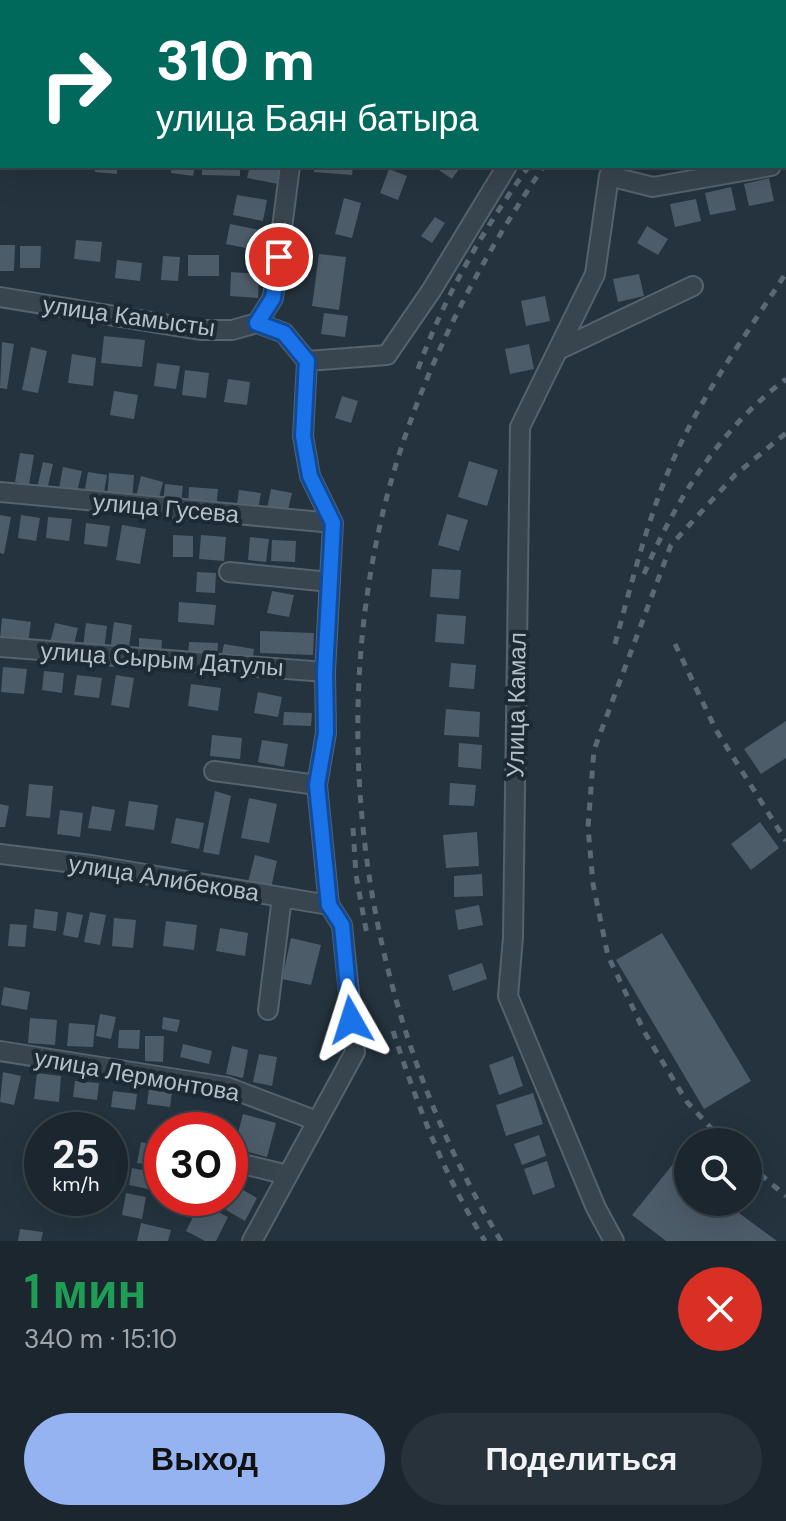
<!DOCTYPE html>
<html lang="ru">
<meta charset="utf-8">
<style>
:root{--surface:#1b262e;--page:#28323a;--text:#f1f3f6;--muted:#a0a5aa;--line:#39434a;--accent:#95b2f1}
body{margin:0;font-family:"DM Sans",sans-serif;background:var(--page);color:var(--text);height:100vh;display:flex;flex-direction:column;font-size:30px;white-space:nowrap}
*{box-sizing:border-box;margin:0}
p{font-size:26px;color:var(--muted)}
.icon{flex:none;width:44px;height:44px;fill:none;stroke:currentColor;stroke-width:2;stroke-linecap:round;stroke-linejoin:round}
.map{position:relative;height:1241px;overflow:hidden}
.drawer{display:flex;flex-direction:column;background:var(--surface);flex:1}
.drawer>*{flex:none}
.hud{position:absolute;left:0px;top:0px;width:786px;height:168px;box-shadow:0 8px 32px #0002,0 0 0 2px var(--line);background:#00695c;color:#fff;overflow:hidden}
.buttons{position:absolute;left:674px;top:1128px;display:grid;gap:16px}
.buttons a{display:grid;place-items:center;width:88px;height:88px;border-radius:50%;background:var(--surface);box-shadow:0 8px 32px #0002,0 0 0 2px var(--line);font-size:40px}
.speed{position:absolute;left:24px;top:1112px;display:flex;gap:16px;font-size:40px;font-weight:700;text-align:center}
.speed>*{display:grid;place-content:center;width:104px;height:104px;border-radius:50%;background:var(--surface);box-shadow:0 8px 32px #0002,0 0 0 2px var(--line);line-height:1}
.speed small{font-size:20px;font-weight:400}
.speed .limit{border:12px solid #d22;background:#fff;color:#111}
.pin{position:absolute;display:grid;place-items:center;width:68px;height:68px;color:#fff;margin:-34px;border:4px solid #fff;border-radius:50%;box-shadow:0 2px 8px #0007}
.me{position:absolute;width:88px;margin:-44px;rotate:354deg;stroke-linejoin:round;filter:drop-shadow(0 0 6px #0008)}
.turn{display:flex;align-items:center;gap:28px;height:168px;padding:0 24px;font-size:36px}
.turn .icon{width:104px;height:104px;stroke-width:2.5}
.turn b{display:block;font-size:56px;line-height:68px}
.round{display:grid;place-items:center;flex:none;width:84px;height:84px;border-radius:42px;background:var(--page)}
.overview{display:flex;align-items:center;justify-content:space-between;height:136px;padding:0 24px}
h1{font-size:48px;font-weight:600;line-height:60px;color:#1e9e55}
.button{display:flex;gap:16px;margin-top:auto;padding:16px 24px}
.button a{flex:1;height:92px;border-radius:48px;background:var(--accent);color:#111;font-size:32px;font-weight:600;line-height:92px;text-align:center}
.button a+a{background:var(--page);color:var(--text)}
.map>svg:first-child{display:block}
</style>
<div class="map">
<svg width="786" height="1241" viewBox="0 0 786 1241">
<rect width="100%" height="100%" fill="#24333e"/>
<path fill="#4d5c69" d="M 95,166 L 117,166 L 117,174 L 95,172 Z
M 172,166 L 195,166 L 193,176 L 171,173 Z
M 202,166 L 240,166 L 240,176 L 202,175 Z
M 250,166 L 281,166 L 278,184 L 247,178 Z
M 314,166 L 353,166 L 352,175 L 314,172 Z
M 433,166 L 461,166 L 452,179 Z
M 389,169 L 407,176 L 398,200 L 380,193 Z
M 769,178 L 774,201 L 749,206 L 744,184 Z
M 731,187 L 736,210 L 710,215 L 705,193 Z
M 237,195 L 267,200 L 263,221 L 233,215 Z
M 344,198 L 361,203 L 352,238 L 335,234 Z
M 696,199 L 701,221 L 675,227 L 670,204 Z
M 435,217 L 445,223 L 432,243 L 421,236 Z
M 230,224 L 260,230 L 256,250 L 226,244 Z
M 647,226 L 668,239 L 658,255 L 637,243 Z
M 76,240 L 102,242 L 100,262 L 74,259 Z
M 0,245 L 15,245 L 14,271 L 0,271 Z
M 20,246 L 41,246 L 40,268 L 20,268 Z
M 319,254 L 346,257 L 339,310 L 312,306 Z
M 188,255 L 219,255 L 219,276 L 188,276 Z
M 163,256 L 180,257 L 178,281 L 161,280 Z
M 117,260 L 142,263 L 140,281 L 115,278 Z
M 231,272 L 259,274 L 258,298 L 230,296 Z
M 639,274 L 644,296 L 618,302 L 613,279 Z
M 545,296 L 550,321 L 526,326 L 521,301 Z
M 324,313 L 348,316 L 345,337 L 321,334 Z
M 104,336 L 145,340 L 142,367 L 101,363 Z
M 2,342 L 14,344 L 7,389 L 0,388 Z
M 529,344 L 534,369 L 510,374 L 505,349 Z
M 31,347 L 47,351 L 38,393 L 22,390 Z
M 72,354 L 96,358 L 93,386 L 68,383 Z
M 157,363 L 180,366 L 176,389 L 154,386 Z
M 185,370 L 209,373 L 206,398 L 182,395 Z
M 228,379 L 250,382 L 247,405 L 224,402 Z
M 114,391 L 138,395 L 134,419 L 110,415 Z
M 342,396 L 358,401 L 351,423 L 335,418 Z
M 20,453 L 34,455 L 29,485 L 15,482 Z
M 469,461 L 498,470 L 487,506 L 458,497 Z
M 43,462 L 53,464 L 47,490 L 37,488 Z
M 63,467 L 82,471 L 77,492 L 59,488 Z
M 88,472 L 107,475 L 103,498 L 84,495 Z
M 109,473 L 134,475 L 132,502 L 107,500 Z
M 141,476 L 163,482 L 158,502 L 136,497 Z
M 165,484 L 183,486 L 181,504 L 163,503 Z
M 189,487 L 218,489 L 216,509 L 188,506 Z
M 271,489 L 292,493 L 287,514 L 267,509 Z
M 239,490 L 261,493 L 257,514 L 236,511 Z
M 447,514 L 468,520 L 459,551 L 438,545 Z
M 0,515 L 11,517 L 4,554 L 0,553 Z
M 21,515 L 40,518 L 36,541 L 18,538 Z
M 48,517 L 72,519 L 69,541 L 46,538 Z
M 86,523 L 110,526 L 107,547 L 84,544 Z
M 122,525 L 146,529 L 140,564 L 116,560 Z
M 173,535 L 193,536 L 193,557 L 173,557 Z
M 201,535 L 226,537 L 224,561 L 199,559 Z
M 250,537 L 269,539 L 266,562 L 248,560 Z
M 272,540 L 296,541 L 295,562 L 271,561 Z
M 432,569 L 461,570 L 459,599 L 430,597 Z
M 197,572 L 216,573 L 215,593 L 196,592 Z
M 272,591 L 294,595 L 289,617 L 267,613 Z
M 179,602 L 216,605 L 214,625 L 178,622 Z
M 437,614 L 466,616 L 464,644 L 435,642 Z
M 2,618 L 31,622 L 28,643 L 0,640 Z
M 114,622 L 132,625 L 128,654 L 110,651 Z
M 55,623 L 78,628 L 73,648 L 50,643 Z
M 86,623 L 107,626 L 104,650 L 83,647 Z
M 260,631 L 314,633 L 313,655 L 260,653 Z
M 139,638 L 162,640 L 161,655 L 139,654 Z
M 189,642 L 218,643 L 217,658 L 188,657 Z
M 224,644 L 254,649 L 252,663 L 221,657 Z
M 451,663 L 476,665 L 474,689 L 449,687 Z
M 3,667 L 27,669 L 24,694 L 1,692 Z
M 44,671 L 64,673 L 62,693 L 42,690 Z
M 77,675 L 102,678 L 99,698 L 74,695 Z
M 116,675 L 134,678 L 129,708 L 111,705 Z
M 191,684 L 221,688 L 218,711 L 188,706 Z
M 258,692 L 282,697 L 278,717 L 254,713 Z
M 446,709 L 480,712 L 479,737 L 444,735 Z
M 284,712 L 312,713 L 311,726 L 283,725 Z
M 786,721 L 786,758 L 761,774 L 744,749 Z
M 212,735 L 242,738 L 240,759 L 210,756 Z
M 262,740 L 288,744 L 284,767 L 258,762 Z
M 459,743 L 482,745 L 481,769 L 458,767 Z
M 450,783 L 476,785 L 474,806 L 449,805 Z
M 29,784 L 53,786 L 50,818 L 26,816 Z
M 215,791 L 231,796 L 219,855 L 203,852 Z
M 249,798 L 277,804 L 269,843 L 241,838 Z
M 129,801 L 158,805 L 154,830 L 125,826 Z
M 0,804 L 9,806 L 5,827 L 0,827 Z
M 92,806 L 115,810 L 111,831 L 88,828 Z
M 60,810 L 83,813 L 80,837 L 57,834 Z
M 176,818 L 204,823 L 199,849 L 171,843 Z
M 760,822 L 779,848 L 751,870 L 731,844 Z
M 477,832 L 479,866 L 446,868 L 443,835 Z
M 255,855 L 277,861 L 271,888 L 248,882 Z
M 482,874 L 483,896 L 454,897 L 454,876 Z
M 479,905 L 483,925 L 458,930 L 455,910 Z
M 35,909 L 58,912 L 56,931 L 33,928 Z
M 67,912 L 83,915 L 78,938 L 63,935 Z
M 90,912 L 106,915 L 100,945 L 84,942 Z
M 114,918 L 136,920 L 133,948 L 112,946 Z
M 166,921 L 197,925 L 194,950 L 163,946 Z
M 10,924 L 27,925 L 25,947 L 8,946 Z
M 220,928 L 248,933 L 245,956 L 216,951 Z
M 662,933 L 751,1081 L 704,1109 L 616,960 Z
M 291,938 L 321,945 L 311,985 L 282,979 Z
M 482,963 L 487,979 L 453,991 L 448,975 Z
M 4,987 L 30,992 L 27,1010 L 1,1005 Z
M 100,1014 L 116,1017 L 111,1039 L 96,1036 Z
M 163,1017 L 180,1020 L 177,1032 L 162,1029 Z
M 30,1018 L 57,1020 L 55,1045 L 28,1043 Z
M 69,1023 L 95,1025 L 93,1047 L 67,1046 Z
M 119,1030 L 140,1030 L 139,1049 L 118,1048 Z
M 145,1036 L 164,1036 L 163,1062 L 145,1061 Z
M 183,1044 L 212,1051 L 209,1064 L 180,1057 Z
M 232,1046 L 248,1050 L 243,1078 L 226,1074 Z
M 259,1054 L 277,1057 L 272,1086 L 253,1082 Z
M 513,1056 L 523,1086 L 499,1095 L 489,1065 Z
M 3,1072 L 21,1076 L 14,1105 L 0,1102 Z
M 37,1073 L 61,1076 L 59,1102 L 34,1099 Z
M 75,1081 L 99,1083 L 97,1100 L 73,1097 Z
M 149,1089 L 172,1092 L 170,1107 L 147,1104 Z
M 113,1091 L 137,1094 L 135,1110 L 111,1107 Z
M 533,1093 L 543,1124 L 506,1136 L 496,1105 Z
M 243,1114 L 276,1123 L 267,1157 L 234,1148 Z
M 539,1135 L 546,1156 L 522,1165 L 514,1144 Z
M 141,1142 L 154,1145 L 150,1165 L 137,1163 Z
M 547,1161 L 555,1187 L 533,1195 L 524,1169 Z
M 673,1164 L 688,1175 L 688,1202 L 724,1202 L 777,1241 L 666,1241 L 632,1215 Z
M 132,1168 L 162,1174 L 162,1192 L 129,1185 Z
M 238,1187 L 257,1198 L 245,1221 L 226,1210 Z
M 126,1193 L 146,1197 L 142,1219 L 122,1215 Z
M 200,1203 L 228,1217 L 216,1241 L 205,1241 L 186,1231 Z
M 141,1223 L 171,1230 L 168,1241 L 137,1241 Z
M 20,1229 L 43,1232 L 41,1241 L 18,1241 Z"/>
<g fill="none" stroke-linecap="round" stroke-linejoin="round">
<g stroke="#56626c" stroke-width="22">
<path id="minor" d="M 246,0 L 250,2
M 310,2 L 310,0
M 622,2 L 623,0
M 784,53 L 786,52
M 0,101 L 2,101
M 614,166 L 609,176 L 595,274 L 520,427 L 513,937 L 508,996 L 596,1208 L 614,1241
M 609,176 L 653,187 L 771,166
M 0,297 L 200,330 L 232,330 L 257,323
M 257,323 L 273,298 L 290,166
M 558,350 L 693,286
M 307,361 L 387,355 L 431,291 L 507,166
M 0,492 L 333,523
M 229,572 L 330,582
M 0,647 L 325,672
M 214,771 L 317,785
M 0,854 L 91,865 L 329,905
M 268,1010 L 282,897
M 0,1051 L 227,1087 L 317,1121
M 230,1161 L 288,1175
M 252,1241 L 355,1052 L 342,925 L 329,905 L 317,785 L 326,733 L 325,672 L 333,523 L 310,476 L 303,436 L 307,361 L 284,333 L 257,323"/>
</g>
<use href="#minor" stroke="#38444e" stroke-width="18"/>
<path stroke="#5a6975" stroke-width="5" stroke-dasharray="8 8" stroke-linecap="butt" d="M 672,2 L 675,0
M 692,2 L 694,0
M 418,369 C 444,297 484,228 529,166
M 644,574 C 676,499 720,429 786,379
M 615,644 C 633,578 650,508 680,445 C 709,385 750,329 786,273
M 675,644 L 716,730 L 786,841
M 353,828 L 356,875 L 367,935
M 393,1031 C 417,1104 444,1176 485,1241
M 724,1142 L 687,1102 L 645,1033 L 608,956 L 593,884 L 588,827 L 594,750 L 671,545 L 735,475 L 786,433
M 748,1164 L 786,1196
M 501,1241 C 356,1003 314,693 408,428 C 441,335 488,248 544,166"/>
</g>
<g fill="none" stroke-linecap="round" stroke-linejoin="round">
<g stroke="#114b97" stroke-width="20">
<path id="route" d="M 279,257 L 273,298 L 257,323 L 284,333 L 307,361 L 303,436 L 310,476 L 333,523 L 325,672 L 326,733 L 317,785 L 329,905 L 342,925 L 351,1020"/>
</g>
<use href="#route" stroke="#1a73e8" stroke-width="14"/>
</g>
<g text-anchor="middle" dominant-baseline="central" stroke-width="8" stroke-linejoin="round" paint-order="stroke">
<g font-size="24" fill="#b4bfc9" stroke="#1d2933">
<text transform="translate(129 316) rotate(8)">улица Камысты</text>
<text transform="translate(166 508) rotate(5)">улица Гусева</text>
<text transform="translate(162 659) rotate(4)">улица Сырым Датулы</text>
<text transform="translate(516 705) rotate(-89)">Улица Камал</text>
<text transform="translate(164 878) rotate(9)">улица Алибекова</text>
<text transform="translate(137 1075) rotate(10)">улица Лермонтова</text>
</g>
</g>
</svg>
<div class="buttons">
<a><svg class="icon" aria-label="search" viewBox="0 0 24 24"><circle cx="10" cy="10" r="6"/><path d="M15 15l6 6"/></svg></a>
</div>
<div class="speed"><div>25<small>km/h</small></div><div class="limit">30</div></div>
<div class="pin" style="left:279px;top:257px;background:#d93025"><svg class="icon" aria-label="arrive" viewBox="0 0 24 24"><path d="M6 21V4h12l-3 4 3 4H6"/></svg></div>
<svg class="me" style="left:351px;top:1020px" viewBox="-20 -20 40 40"><path d="M0-17L14 15 0 8-14 15z" fill="#1a73e8" stroke="#fff" stroke-width="4"/></svg>
<div class="hud">
<div class="turn"><svg class="icon" aria-label="right" viewBox="0 0 24 24"><path d="M7 20v-9h11M14 6l5 5-5 5"/></svg><div><b>310 m</b>улица Баян батыра</div></div>
</div>
</div>
<section class="drawer">
<div class="overview"><div><h1>1 мин</h1><p>340 m · 15:10</p></div><a class="round" style="background:#d93025;color:#fff"><svg class="icon" aria-label="close" viewBox="0 0 24 24"><path d="M6 6l12 12M18 6L6 18"/></svg></a></div>
<div class="button"><a>Выход</a><a>Поделиться</a></div>
</section>
